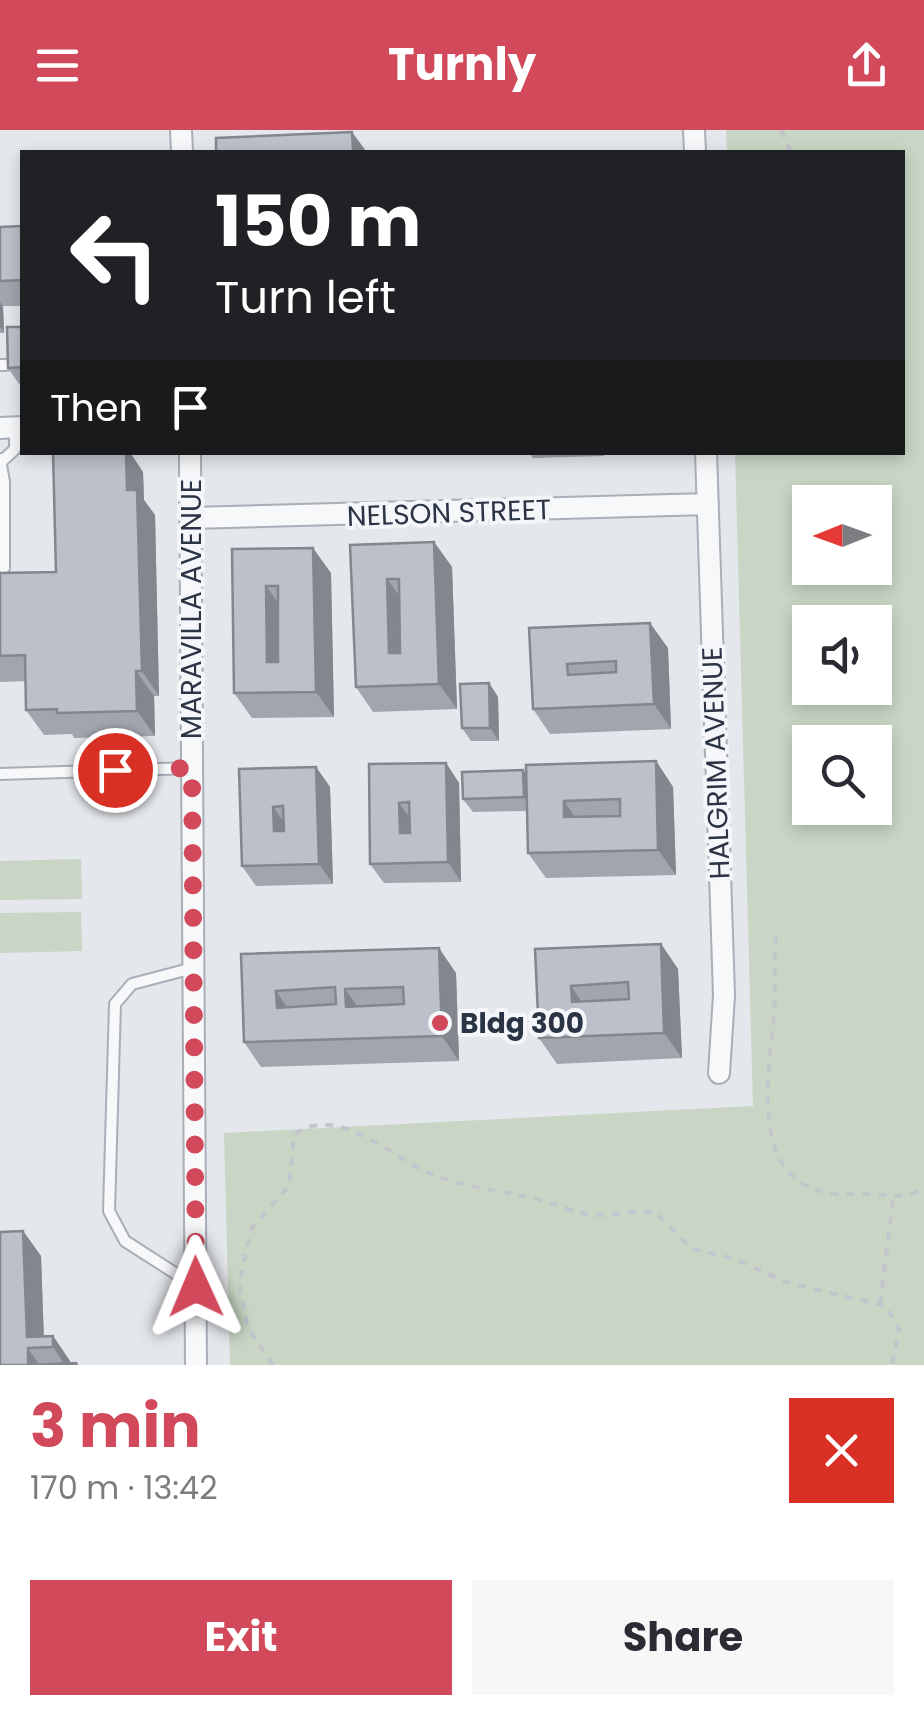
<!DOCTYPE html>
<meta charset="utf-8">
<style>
:root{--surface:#fff;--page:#f7f7f7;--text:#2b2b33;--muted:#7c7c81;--accent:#d1495b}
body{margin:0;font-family:Poppins,sans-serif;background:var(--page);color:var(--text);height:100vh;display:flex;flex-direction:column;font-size:38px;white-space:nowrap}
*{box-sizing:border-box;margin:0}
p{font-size:32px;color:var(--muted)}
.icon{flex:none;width:55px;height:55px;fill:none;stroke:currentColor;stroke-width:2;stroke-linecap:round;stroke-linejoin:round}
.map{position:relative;height:1235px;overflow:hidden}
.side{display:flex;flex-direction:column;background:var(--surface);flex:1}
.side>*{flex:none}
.hud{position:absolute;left:20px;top:20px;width:885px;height:305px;border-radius:0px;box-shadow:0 5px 15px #0003;background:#202124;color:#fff;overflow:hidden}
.needle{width:65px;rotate:269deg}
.fabs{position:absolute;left:792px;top:355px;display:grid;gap:20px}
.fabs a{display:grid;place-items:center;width:100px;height:100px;border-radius:0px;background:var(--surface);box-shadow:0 5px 15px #0003;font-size:50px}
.pin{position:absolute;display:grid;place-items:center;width:85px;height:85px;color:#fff;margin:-42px;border:5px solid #fff;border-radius:50%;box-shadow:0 2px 10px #0007}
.me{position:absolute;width:110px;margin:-55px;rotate:359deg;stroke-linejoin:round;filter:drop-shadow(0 0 8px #0008)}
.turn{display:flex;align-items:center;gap:35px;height:210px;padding:0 30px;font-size:45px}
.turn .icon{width:130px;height:130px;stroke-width:2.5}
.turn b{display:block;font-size:70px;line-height:85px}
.then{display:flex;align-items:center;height:95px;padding:0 30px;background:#0003;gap:20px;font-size:38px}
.round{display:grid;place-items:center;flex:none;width:105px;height:105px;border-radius:0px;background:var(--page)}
.head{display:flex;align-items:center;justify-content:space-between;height:170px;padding:0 30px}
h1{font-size:60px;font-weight:700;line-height:75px;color:var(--accent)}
.primary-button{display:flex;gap:20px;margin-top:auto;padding:20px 30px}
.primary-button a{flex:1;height:115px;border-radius:0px;background:var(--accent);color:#fff;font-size:40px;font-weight:700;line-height:115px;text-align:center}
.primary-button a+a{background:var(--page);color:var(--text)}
header{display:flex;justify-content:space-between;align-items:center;height:130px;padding:0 30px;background:var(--accent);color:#fff;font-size:45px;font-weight:700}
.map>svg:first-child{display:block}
</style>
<header><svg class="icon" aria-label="menu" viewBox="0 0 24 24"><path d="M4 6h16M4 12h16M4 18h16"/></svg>Turnly<svg class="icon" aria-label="share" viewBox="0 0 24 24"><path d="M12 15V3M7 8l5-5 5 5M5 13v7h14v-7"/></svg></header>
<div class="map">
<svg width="924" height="1235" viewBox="0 0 924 1235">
<rect width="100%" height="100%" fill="#e4e7ec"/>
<path fill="#c9d6c5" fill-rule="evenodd" d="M 726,0 L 924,0 L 924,1235 L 230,1235 L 224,1003 L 753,976 L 735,323 L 902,322 L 902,22 L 727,22 ZM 875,372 L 875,438 L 810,438 L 810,372 ZM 810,492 L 875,492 L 875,558 L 810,558 ZM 810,612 L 875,612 L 875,678 L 810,678 Z
M 81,729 L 82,769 L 0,770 L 0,731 Z
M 81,782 L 82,821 L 0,823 L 0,783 Z"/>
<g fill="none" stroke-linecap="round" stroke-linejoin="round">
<g stroke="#a9aeb7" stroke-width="14">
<path id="service" d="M 0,235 L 6,235
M 0,329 L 4,352 L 4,438
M 2,331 L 15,319 L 15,298
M 0,644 L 192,638
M 193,838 L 132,854 L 115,874 L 109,1081 L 125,1111 L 195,1156"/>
</g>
<g stroke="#a9aeb7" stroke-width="24">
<path id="minor" d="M 181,0 L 182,22
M 694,0 L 695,22
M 0,298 L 22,297
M 190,322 L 196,1235
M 706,322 L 724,865 L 719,943
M 190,388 L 708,374"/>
</g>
<path stroke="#c2c5cb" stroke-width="4" stroke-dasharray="8 8" stroke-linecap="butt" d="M 781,0 L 791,22
M 776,807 C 773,833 776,858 774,884 C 768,954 744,1071 857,1064 C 882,1062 901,1072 924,1058
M 880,1174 L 893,1070
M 273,1235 L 248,1198 L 239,1154 L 251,1099 L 289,1056 L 294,1005 C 336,973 388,1025 427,1042 C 465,1059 501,1060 540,1070 C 558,1074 575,1083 593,1085 C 613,1086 634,1080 655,1082 L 692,1119 L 732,1128 L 789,1153 L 886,1176 L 899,1199 L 892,1235"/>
<use href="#service" stroke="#f7f8fa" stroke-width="10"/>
<use href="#minor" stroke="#f7f8fa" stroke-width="20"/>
</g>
<path fill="#a1a5ae" d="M 21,96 L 22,98 L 22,176 L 3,176 L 4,203 L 0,203 L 0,97 Z
M 22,197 L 22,258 L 8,238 Z
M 529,322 L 603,322 L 604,326 L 533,328 Z
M 143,342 L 144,370 L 155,385 L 159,566 L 154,566 L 155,606 L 74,608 L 72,604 L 44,605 L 26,580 L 26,551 L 0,552 L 0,443 L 56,442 Z
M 434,412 L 452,437 L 457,579 L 373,582 L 356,557 L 350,415 Z
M 232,419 L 331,443 L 334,587 L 252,588 L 234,563 Z
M 529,498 L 668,518 L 671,599 L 550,604 L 533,579 Z
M 489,553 L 498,567 L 499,611 L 471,611 L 462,598 Z
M 656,631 L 673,657 L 676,745 L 546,748 L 528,723 L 527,681 L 473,682 L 463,669 L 523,640 L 526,645 Z
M 446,633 L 459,653 L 461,752 L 384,753 L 370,734 L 369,634 Z
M 316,637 L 330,657 L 333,754 L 256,756 L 242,736 L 239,639 Z
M 661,814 L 678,839 L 682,928 L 557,934 L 539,908 L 535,819 Z
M 241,824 L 456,843 L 459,931 L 261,937 L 244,912 Z
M 23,1101 L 41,1126 L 44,1206 L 53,1206 L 70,1231 L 70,1233 L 0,1235 L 0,1102 Z"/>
<path fill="#83868d" d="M 352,2 L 366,21 L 366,22 L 353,22 Z
M 0,172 L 3,176 L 4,203 L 0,197 Z
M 126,322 L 130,322 L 143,342 L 144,370 L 155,385 L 159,566 L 142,541 L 127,360 Z
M 434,412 L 452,437 L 457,579 L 439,554 Z
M 313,418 L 331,443 L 334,587 L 316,562 Z
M 387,449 L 405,474 L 406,548 L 389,523 Z
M 266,456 L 284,481 L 285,557 L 267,532 Z
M 650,493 L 668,518 L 671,599 L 654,574 Z
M 136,541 L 154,566 L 155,606 L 137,581 Z
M 489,553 L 498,567 L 499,611 L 490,598 Z
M 656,631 L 673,657 L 676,745 L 658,720 Z
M 446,633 L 459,653 L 461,752 L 448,732 Z
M 316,637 L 330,657 L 333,754 L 319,734 Z
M 523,640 L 532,653 L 533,680 L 524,667 Z
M 564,671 L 581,696 L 564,687 Z
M 399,673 L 413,692 L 414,723 L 400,703 Z
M 273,677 L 287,696 L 288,721 L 274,701 Z
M 661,814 L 678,839 L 682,928 L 664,903 Z
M 439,818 L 456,843 L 459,931 L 442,906 Z
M 571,856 L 588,881 L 572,872 Z
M 345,859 L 363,884 L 346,877 Z
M 276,861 L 293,886 L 277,878 Z
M 23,1101 L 41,1126 L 44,1218 L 27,1207 Z
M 53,1206 L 70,1231 L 70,1235 L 65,1235 L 53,1217 Z
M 28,1218 L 39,1235 L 28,1235 Z"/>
<path fill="#bbc0ca" stroke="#83868d" stroke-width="2.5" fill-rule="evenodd" d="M 352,2 L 353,22 L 216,22 L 216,8 Z
M 21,96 L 22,150 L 0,151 L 0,97 Z
M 7,197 L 22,197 L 22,237 L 8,238 Z
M 53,322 L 126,322 L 127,360 L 137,360 L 142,541 L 136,541 L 137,581 L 57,583 L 57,579 L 26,580 L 25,525 L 0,526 L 0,443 L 56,442 Z
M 434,412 L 439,554 L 356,557 L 350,415 ZM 387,449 L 399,449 L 400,523 L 389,523 Z
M 313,418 L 316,562 L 234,563 L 232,419 ZM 266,456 L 278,456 L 278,532 L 267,532 Z
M 650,493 L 654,574 L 533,579 L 529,498 ZM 616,531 L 616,542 L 568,545 L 567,534 Z
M 489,553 L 490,598 L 462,598 L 460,554 Z
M 656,631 L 658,720 L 528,723 L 526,635 ZM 620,669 L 620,686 L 564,687 L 564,671 Z
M 446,633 L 448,732 L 370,734 L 369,634 ZM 409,672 L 410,703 L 400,703 L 399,673 Z
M 316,637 L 319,734 L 242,736 L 239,639 ZM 283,676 L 284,701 L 274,701 L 273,677 Z
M 523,640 L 524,667 L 463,669 L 462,642 Z
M 661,814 L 664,903 L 539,908 L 535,819 ZM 628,852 L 629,869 L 572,872 L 571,856 Z
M 439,818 L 442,906 L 244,912 L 241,824 ZM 335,857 L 336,874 L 277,878 L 276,861 ZM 403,857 L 404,874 L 346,877 L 345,859 Z
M 23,1101 L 27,1207 L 53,1206 L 53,1217 L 28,1218 L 28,1235 L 0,1235 L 0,1102 Z
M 76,1233 L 77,1235 L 29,1235 Z"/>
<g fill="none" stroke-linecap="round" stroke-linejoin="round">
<path stroke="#d1495b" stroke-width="18" stroke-dasharray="0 32.4" d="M 115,640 L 192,638 L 196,1157"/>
</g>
<circle fill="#d1495b" stroke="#f4f6f9" stroke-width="4" cx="440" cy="893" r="10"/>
<g text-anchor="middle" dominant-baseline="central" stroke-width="8" stroke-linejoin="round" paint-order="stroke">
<g font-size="28" fill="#2b3445" stroke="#f4f6f9">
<text transform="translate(449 383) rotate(-2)">NELSON STREET</text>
<text transform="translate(191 479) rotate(-90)">MARAVILLA AVENUE</text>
<text transform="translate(716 633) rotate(-92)">HALGRIM AVENUE</text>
</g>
<g font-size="28" font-weight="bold" fill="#2b3445" stroke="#f4f6f9" text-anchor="start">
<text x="460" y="893">Bldg 300</text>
</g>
</g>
</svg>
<div class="fabs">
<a><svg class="needle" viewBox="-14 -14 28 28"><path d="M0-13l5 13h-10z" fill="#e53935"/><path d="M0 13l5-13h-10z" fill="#7c7c81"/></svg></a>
<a><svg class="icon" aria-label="sound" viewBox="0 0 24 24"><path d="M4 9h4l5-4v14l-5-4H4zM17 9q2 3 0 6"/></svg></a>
<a><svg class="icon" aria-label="search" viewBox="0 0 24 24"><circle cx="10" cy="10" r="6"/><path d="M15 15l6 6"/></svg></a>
</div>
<div class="pin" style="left:115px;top:640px;background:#d93025"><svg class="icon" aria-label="arrive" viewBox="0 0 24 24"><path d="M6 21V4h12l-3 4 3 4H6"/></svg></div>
<svg class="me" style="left:196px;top:1157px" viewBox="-20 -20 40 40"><path d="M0-17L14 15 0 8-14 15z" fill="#d1495b" stroke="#fff" stroke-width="4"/></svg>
<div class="hud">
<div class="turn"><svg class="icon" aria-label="left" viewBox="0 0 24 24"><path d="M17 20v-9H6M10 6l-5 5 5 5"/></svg><div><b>150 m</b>Turn left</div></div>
<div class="then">Then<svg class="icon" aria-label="arrive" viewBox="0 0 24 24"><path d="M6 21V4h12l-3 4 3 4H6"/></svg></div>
</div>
</div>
<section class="side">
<div class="head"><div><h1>3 min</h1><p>170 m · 13:42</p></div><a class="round" style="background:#d93025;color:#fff"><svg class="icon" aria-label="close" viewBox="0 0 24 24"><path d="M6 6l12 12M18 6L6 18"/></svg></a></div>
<div class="primary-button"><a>Exit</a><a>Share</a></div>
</section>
